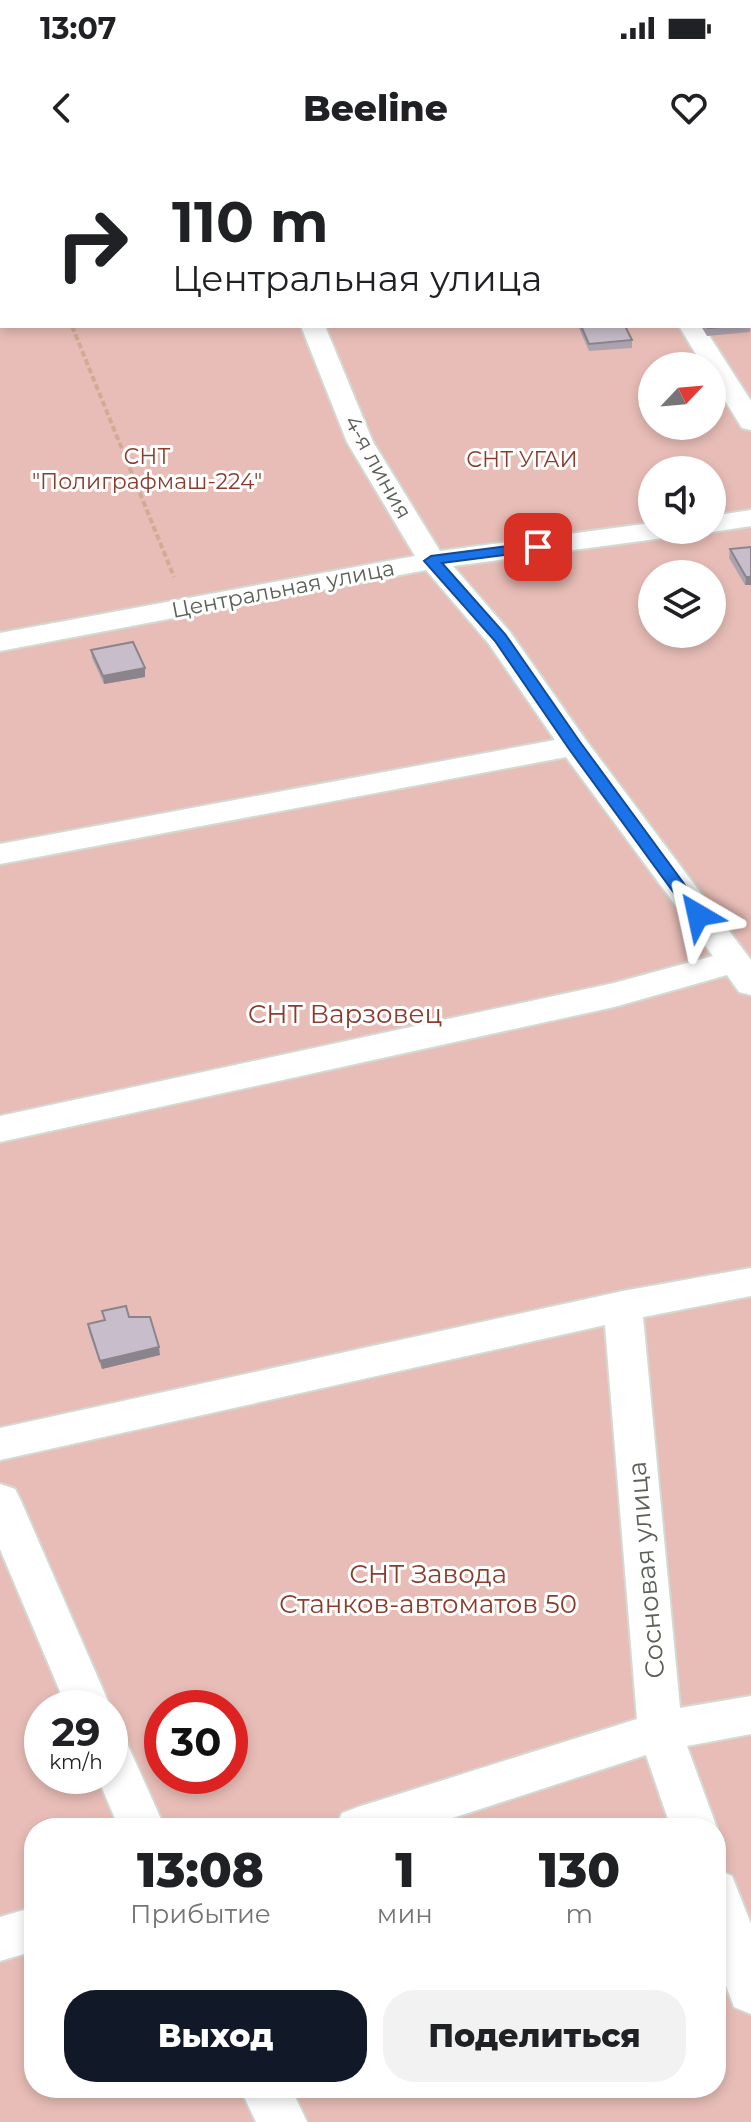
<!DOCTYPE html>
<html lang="ru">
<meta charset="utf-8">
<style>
:root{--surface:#fff;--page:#f2f2f2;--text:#202124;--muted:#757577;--accent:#111827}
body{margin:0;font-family:Montserrat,sans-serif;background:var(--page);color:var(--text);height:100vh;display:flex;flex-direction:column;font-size:30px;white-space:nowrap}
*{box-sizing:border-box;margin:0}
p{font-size:26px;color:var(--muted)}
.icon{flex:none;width:44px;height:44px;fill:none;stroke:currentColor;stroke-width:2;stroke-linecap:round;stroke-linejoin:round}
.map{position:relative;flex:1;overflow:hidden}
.sheet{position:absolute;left:24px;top:1658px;width:702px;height:280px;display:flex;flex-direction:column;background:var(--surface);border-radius:32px;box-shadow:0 4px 12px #0003}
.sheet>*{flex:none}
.guide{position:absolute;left:0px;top:0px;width:752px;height:168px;box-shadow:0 4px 12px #0003;background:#fff;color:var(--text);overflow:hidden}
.needle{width:52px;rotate:64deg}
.fabs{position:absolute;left:638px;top:192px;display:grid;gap:16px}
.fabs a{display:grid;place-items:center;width:88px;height:88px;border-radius:50%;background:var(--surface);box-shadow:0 4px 12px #0003;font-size:40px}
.speed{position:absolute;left:24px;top:1530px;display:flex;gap:16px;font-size:40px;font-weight:700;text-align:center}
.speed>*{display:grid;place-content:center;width:104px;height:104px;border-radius:50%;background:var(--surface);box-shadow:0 4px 12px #0003;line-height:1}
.speed small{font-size:20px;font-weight:400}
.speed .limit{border:12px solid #d22;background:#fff;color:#111}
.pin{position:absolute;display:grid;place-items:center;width:68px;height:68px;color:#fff;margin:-34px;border-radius:16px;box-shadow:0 4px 12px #0006}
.me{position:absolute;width:88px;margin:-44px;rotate:324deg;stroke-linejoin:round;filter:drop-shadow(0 0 6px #0008)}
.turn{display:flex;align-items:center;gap:28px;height:168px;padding:0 40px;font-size:36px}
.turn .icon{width:104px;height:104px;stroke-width:2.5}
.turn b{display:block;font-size:56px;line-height:68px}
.eta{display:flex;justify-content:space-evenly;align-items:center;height:136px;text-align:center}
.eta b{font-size:48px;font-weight:800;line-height:56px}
.button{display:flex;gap:16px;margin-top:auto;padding:16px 40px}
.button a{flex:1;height:92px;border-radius:32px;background:var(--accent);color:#fff;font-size:32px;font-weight:800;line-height:92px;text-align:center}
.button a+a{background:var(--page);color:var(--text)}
.status{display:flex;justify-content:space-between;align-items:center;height:56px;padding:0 40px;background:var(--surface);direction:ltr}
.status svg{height:22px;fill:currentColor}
header{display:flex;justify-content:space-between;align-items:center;height:104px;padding:0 40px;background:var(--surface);font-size:36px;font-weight:800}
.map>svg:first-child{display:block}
</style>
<div class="status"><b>13:07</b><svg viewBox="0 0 49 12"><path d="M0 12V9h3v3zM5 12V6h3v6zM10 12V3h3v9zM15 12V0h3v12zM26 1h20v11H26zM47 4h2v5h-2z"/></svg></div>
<header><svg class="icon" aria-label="back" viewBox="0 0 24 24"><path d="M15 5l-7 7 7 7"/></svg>Beeline<svg class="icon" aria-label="heart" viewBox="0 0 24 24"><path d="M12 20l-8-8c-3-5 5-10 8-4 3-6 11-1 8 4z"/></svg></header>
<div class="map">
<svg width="751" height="1962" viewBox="0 0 751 1962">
<rect width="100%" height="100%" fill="#ebdeed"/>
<path fill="#e8bdb7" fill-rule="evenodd" d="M 0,0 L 751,0 L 751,1962 L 0,1962 ZM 2,2 L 750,2 L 750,166 L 2,166 ZM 652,206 L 712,206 L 712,266 L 652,266 ZM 652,310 L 712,310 L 712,370 L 652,370 ZM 652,414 L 712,414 L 712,474 L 652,474 ZM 42,1548 L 110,1548 L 110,1616 L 42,1616 ZM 162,1548 L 230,1548 L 230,1616 L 162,1616 ZM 34,1668 L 716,1668 L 716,1928 L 34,1928 Z"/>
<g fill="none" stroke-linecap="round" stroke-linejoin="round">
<g stroke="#d3dad2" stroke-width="4">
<path id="minor" d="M 228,0 L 250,0 L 251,2 L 229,2 Z
M 560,0 L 583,0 L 584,2 L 561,2 Z
M 2,54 L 2,68 L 0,69 L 0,55 Z
M 750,104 L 751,104 L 751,118 L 750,118 Z
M 301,166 L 325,166 L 373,282 L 440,391 L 652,363 L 652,370 L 677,370 L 673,376 L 663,378 L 453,406 L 510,472 L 585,579 L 751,800 L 751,835 L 739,832 L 727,815 L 614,847 L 0,982 L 0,956 L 614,823 L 713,796 L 566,597 L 0,704 L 0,684 L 555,580 L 489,484 L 426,410 L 0,491 L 0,473 L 415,396 L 347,282 Z
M 679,166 L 703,166 L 751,241 L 751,270 L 742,268 L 712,220 L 712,206 L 703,206 Z
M 751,350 L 751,366 L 712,372 L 703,370 L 712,370 L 712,356 Z
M 751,1108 L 751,1136 L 643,1157 L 680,1548 L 751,1536 L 751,1574 L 687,1586 L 717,1668 L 716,1670 L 671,1668 L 646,1595 L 422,1668 L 335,1668 L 342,1653 L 358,1647 L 637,1559 L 605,1165 L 0,1300 L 0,1268 L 623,1131 Z
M 0,1324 L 15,1329 L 21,1341 L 111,1548 L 110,1550 L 67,1548 L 0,1389 Z
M 110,1575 L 126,1581 L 165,1668 L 119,1668 L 97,1616 L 110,1616 Z
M 716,1709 L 732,1716 L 751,1764 L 751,1854 L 734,1847 L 716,1799 Z
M 34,1747 L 34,1791 L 0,1801 L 0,1757 Z
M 240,1928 L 291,1928 L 307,1962 L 256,1962 Z"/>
</g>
<path stroke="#d1ac94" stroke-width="4" stroke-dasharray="6 3" stroke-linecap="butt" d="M 72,166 L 174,417"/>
<use href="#minor" fill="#fff" fill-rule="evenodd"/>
</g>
<path fill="#aca3ae" d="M 750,163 L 750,172 L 707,176 L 701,166 L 750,166 Z
M 578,166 L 625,166 L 632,180 L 632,188 L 589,191 Z
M 751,387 L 745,425 L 729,398 L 730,389 Z
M 91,490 L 145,517 L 104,524 L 92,498 Z
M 102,1151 L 129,1157 L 160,1195 L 102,1209 L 89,1172 L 88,1164 L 104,1160 Z"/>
<path fill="#8c848d" d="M 0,94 L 2,94 L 2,108 L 0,109 Z
M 746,417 L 751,417 L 751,425 L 745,425 Z
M 145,508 L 145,517 L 104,524 L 103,516 Z
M 159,1187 L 160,1195 L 102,1209 L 100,1201 Z"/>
<path fill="#c8bdca" stroke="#8c848d" stroke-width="2" d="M 581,166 L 625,166 L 632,180 L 589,184 Z
M 706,166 L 735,166 L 708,168 Z
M 751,387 L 751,417 L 746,417 L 730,389 Z
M 133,482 L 145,508 L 103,516 L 91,490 Z
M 126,1146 L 129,1157 L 150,1157 L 159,1187 L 100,1201 L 88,1164 L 105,1160 L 102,1151 Z"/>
<path fill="#1a73e8" stroke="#114b97" stroke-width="2" d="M 538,382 L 545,387 L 543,390 L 442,403 L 505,474 L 580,582 L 704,751 L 707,755 L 704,759 L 693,759 L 569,589 L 495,481 L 424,401 L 431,396 Z"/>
<g text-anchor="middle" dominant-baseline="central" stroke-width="6" stroke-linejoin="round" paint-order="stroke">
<g font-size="22" fill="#8b3c2d" stroke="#fff">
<text x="147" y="296">СНТ<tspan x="147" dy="25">"Полиграфмаш-224"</tspan></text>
<text x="522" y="299">СНТ УГАИ</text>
</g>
<g font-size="22" fill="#5b6157" stroke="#fff">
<text transform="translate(378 307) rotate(61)">4-я линия</text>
<text transform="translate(283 429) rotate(-11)">Центральная улица</text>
</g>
<g font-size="26" fill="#8b3c2d" stroke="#fff">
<text x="345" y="854">СНТ Варзовец</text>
<text x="428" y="1414">СНТ Завода<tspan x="428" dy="30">Станков-автоматов 50</tspan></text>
</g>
<g font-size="26" fill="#5b6157" stroke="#fff">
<text transform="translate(646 1410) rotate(-95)">Сосновая улица</text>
</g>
</g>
</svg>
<div class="fabs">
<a><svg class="needle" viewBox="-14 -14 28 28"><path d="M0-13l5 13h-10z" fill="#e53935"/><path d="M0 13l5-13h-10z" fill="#757577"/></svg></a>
<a><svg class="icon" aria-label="sound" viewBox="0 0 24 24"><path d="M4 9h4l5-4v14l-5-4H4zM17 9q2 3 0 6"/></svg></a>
<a><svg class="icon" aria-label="layers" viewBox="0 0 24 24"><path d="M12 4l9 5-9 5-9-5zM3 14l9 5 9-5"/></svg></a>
</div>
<div class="speed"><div>29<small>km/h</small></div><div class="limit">30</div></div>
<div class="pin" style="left:538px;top:387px;background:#d93025"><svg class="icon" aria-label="arrive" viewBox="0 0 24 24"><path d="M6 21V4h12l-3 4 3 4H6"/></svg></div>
<svg class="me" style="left:698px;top:755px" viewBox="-20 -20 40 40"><path d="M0-17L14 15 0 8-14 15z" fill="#1a73e8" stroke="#fff" stroke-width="4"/></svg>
<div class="guide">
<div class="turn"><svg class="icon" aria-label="right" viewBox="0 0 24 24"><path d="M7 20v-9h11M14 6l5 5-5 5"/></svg><div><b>110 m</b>Центральная улица</div></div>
</div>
<section class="sheet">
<div class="eta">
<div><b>13:08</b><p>Прибытие</p></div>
<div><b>1</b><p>мин</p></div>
<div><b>130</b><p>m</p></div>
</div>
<div class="button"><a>Выход</a><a>Поделиться</a></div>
</section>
</div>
